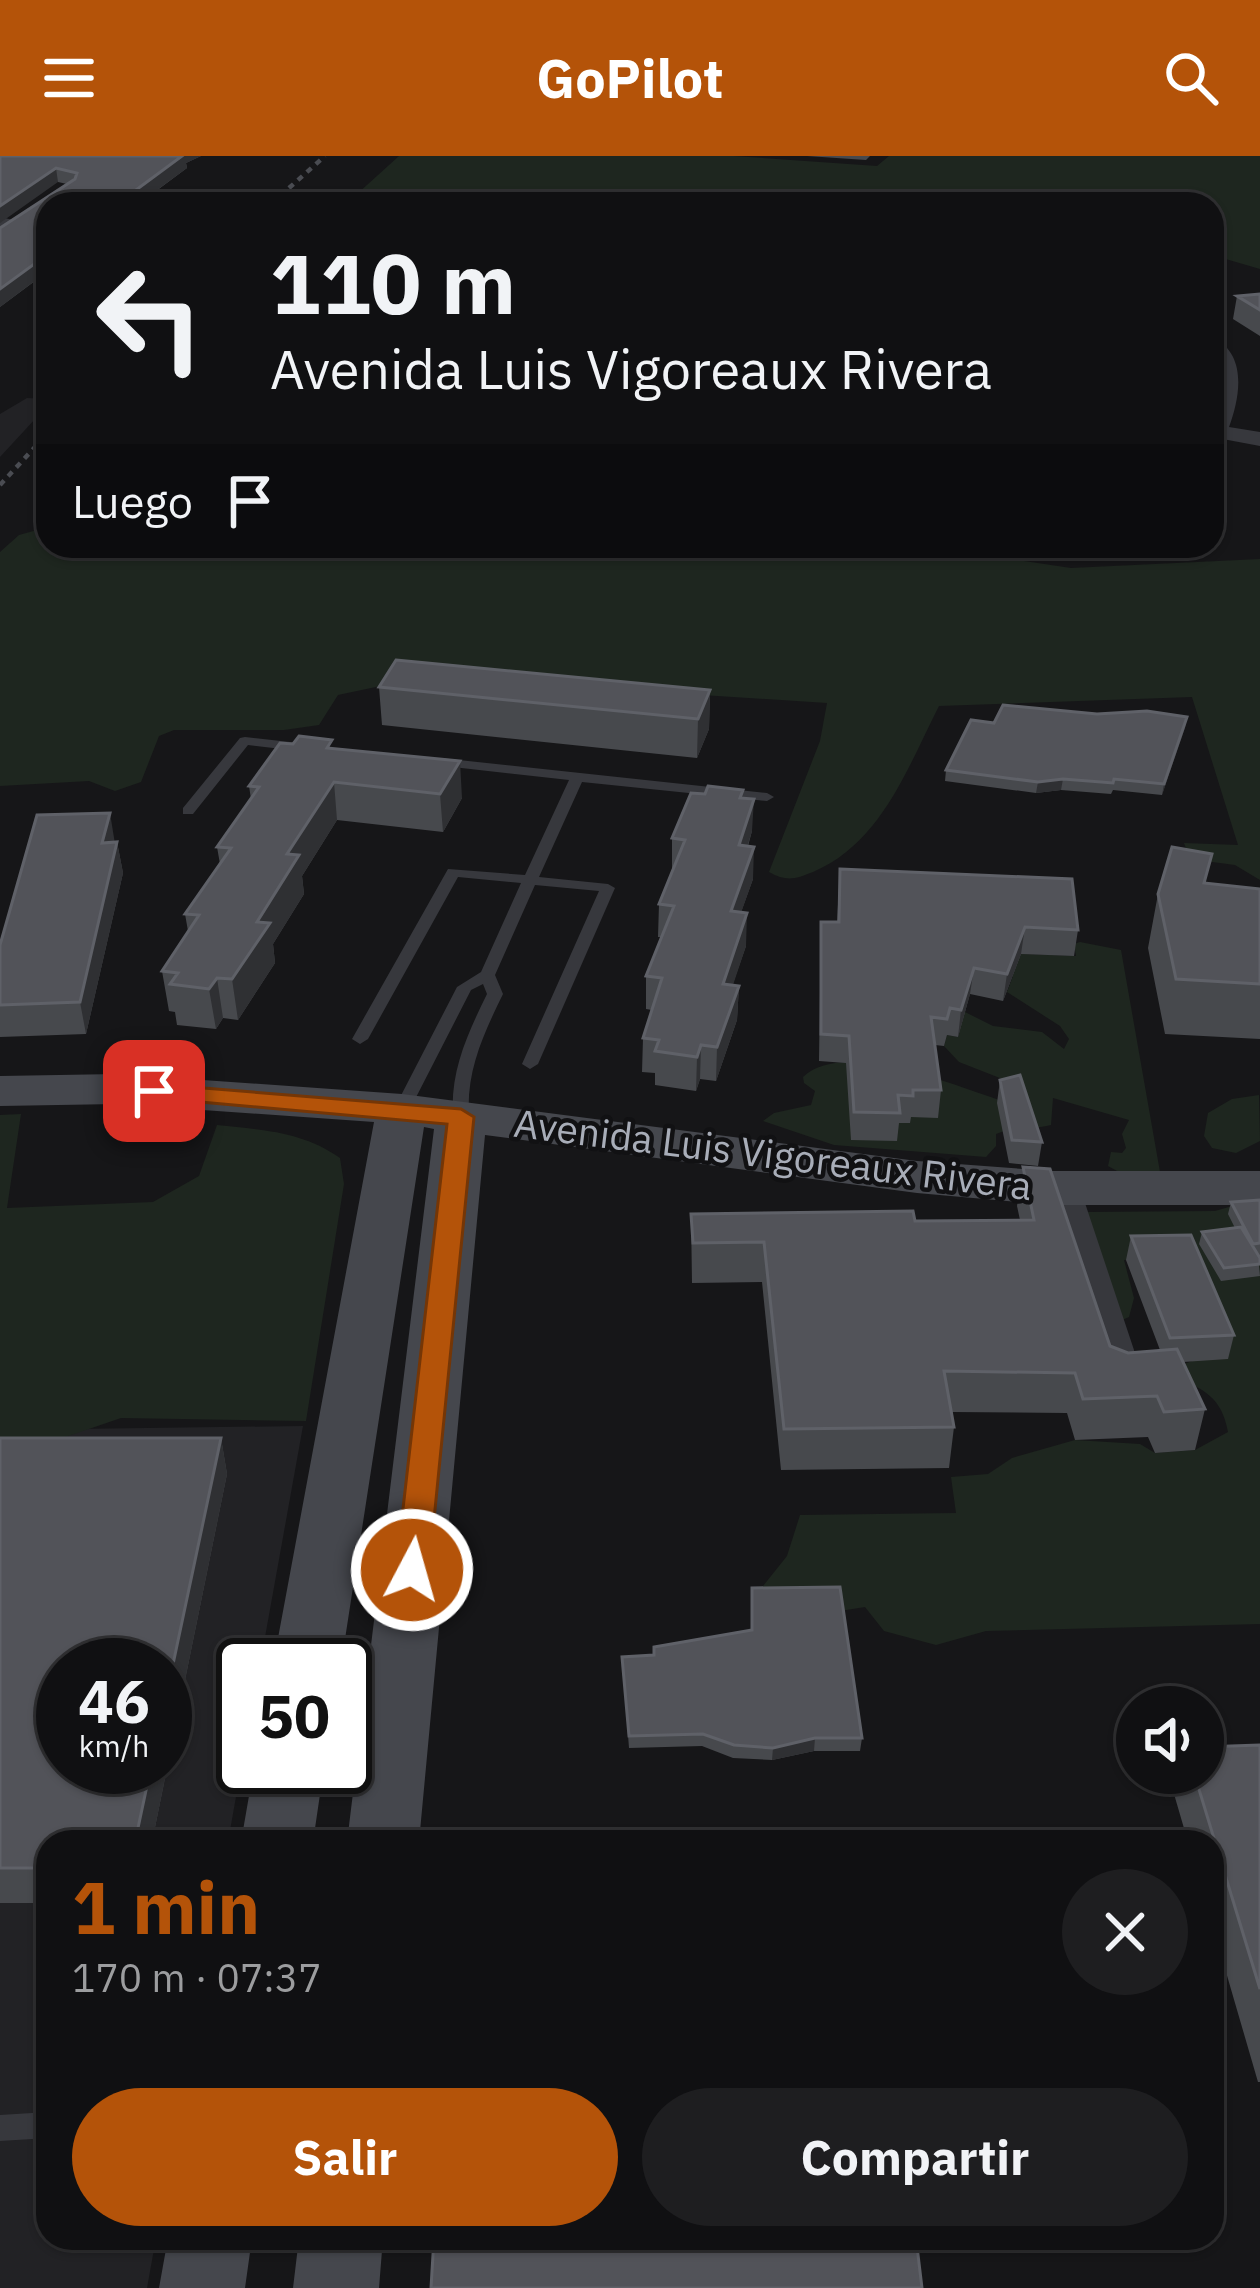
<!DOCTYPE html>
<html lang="es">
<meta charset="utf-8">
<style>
:root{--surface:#101012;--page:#1e1e20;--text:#f1f3f6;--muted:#9c9d9f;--line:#303032;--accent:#b45309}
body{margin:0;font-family:"IBM Plex Sans",sans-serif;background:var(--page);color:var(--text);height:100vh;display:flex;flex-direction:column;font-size:45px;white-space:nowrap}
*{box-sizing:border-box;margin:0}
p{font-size:39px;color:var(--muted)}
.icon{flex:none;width:66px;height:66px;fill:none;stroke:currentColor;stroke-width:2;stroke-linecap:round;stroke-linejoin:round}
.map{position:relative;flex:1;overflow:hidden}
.side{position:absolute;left:36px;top:1674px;width:1188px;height:420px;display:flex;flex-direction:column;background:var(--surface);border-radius:36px;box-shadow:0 3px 9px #0004,0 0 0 3px var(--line)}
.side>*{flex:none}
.hud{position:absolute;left:36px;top:36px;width:1188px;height:366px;border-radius:36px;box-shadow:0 3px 9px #0004,0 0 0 3px var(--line);background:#101012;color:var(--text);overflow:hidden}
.buttons{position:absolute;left:1116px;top:1530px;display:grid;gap:24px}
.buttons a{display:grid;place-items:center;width:108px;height:108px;border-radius:50%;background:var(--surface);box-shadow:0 3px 9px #0004,0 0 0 3px var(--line);font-size:60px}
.speed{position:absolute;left:36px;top:1482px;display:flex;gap:24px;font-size:60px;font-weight:700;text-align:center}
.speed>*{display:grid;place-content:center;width:156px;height:156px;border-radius:50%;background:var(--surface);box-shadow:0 3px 9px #0004,0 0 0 3px var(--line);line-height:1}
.speed small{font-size:30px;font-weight:400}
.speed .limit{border:6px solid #111;border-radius:18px;background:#fff;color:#111}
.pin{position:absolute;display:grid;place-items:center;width:102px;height:102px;color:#fff;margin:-51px;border-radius:24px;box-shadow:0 6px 18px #0006}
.me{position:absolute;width:132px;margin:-66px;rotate:6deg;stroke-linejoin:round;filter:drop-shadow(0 0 9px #0008)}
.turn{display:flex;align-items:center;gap:42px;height:252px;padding:0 36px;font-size:54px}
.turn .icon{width:156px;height:156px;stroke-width:2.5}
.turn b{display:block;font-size:84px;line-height:102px}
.then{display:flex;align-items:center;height:114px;padding:0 36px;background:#0003;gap:24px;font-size:45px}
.round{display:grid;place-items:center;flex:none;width:126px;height:126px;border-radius:63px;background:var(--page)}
.headline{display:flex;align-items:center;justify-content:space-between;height:204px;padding:0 36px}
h1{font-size:72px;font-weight:700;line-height:90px;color:var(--accent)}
.primary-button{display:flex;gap:24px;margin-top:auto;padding:24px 36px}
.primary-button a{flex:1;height:138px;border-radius:72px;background:var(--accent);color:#fff;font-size:48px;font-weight:700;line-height:138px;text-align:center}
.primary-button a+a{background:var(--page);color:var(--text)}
header{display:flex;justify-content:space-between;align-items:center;height:156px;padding:0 36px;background:var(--accent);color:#fff;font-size:54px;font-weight:700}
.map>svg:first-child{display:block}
</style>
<header><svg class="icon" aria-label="menu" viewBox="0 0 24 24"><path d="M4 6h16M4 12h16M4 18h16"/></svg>GoPilot<svg class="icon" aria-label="search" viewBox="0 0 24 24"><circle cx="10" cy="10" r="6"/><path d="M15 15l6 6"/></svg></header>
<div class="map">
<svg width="1260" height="2132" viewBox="0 0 1260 2132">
<rect width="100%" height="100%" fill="#161618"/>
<path fill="#222225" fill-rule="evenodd" d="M 27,242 L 48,243 L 48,249 L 0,301 L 0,258 Z
M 303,1270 L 260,1509 L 243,1509 L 243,1601 L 228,1686 L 48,1686 L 48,2082 L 156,2082 L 147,2132 L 0,2132 L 0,1274 ZM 63,1509 L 165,1509 L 165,1611 L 63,1611 Z"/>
<path fill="#1e261f" d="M 399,0 L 734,0 L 877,10 L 889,0 L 1260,0 L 1260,113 L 1212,99 L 1212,48 L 346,48 Z
M 48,371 L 48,390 L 924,390 L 1071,412 L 1260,403 L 1260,724 L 1235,709 L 1190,703 L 1184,687 L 1238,689 L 1192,541 L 939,550 C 907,613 881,687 813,716 C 795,723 787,726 769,716 L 820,585 L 827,547 L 423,521 L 338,539 L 319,569 L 284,574 L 174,574 L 159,580 L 141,626 L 115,635 L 89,625 L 0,630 L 0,396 L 19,379 Z
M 1080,786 L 1121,794 L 1160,1016 L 1119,1016 L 1108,1010 L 1111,996 L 1122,997 L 1126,992 L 1122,978 L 1129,964 L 1053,942 L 1051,969 C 1032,974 1014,970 996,978 L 996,990 L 986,1001 L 834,989 L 763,965 L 774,957 L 811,949 L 815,935 L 804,927 L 803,921 C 845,881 959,932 1006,946 L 1005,924 L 959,906 L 944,890 L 947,879 L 958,881 L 961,869 L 935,851 L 965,856 L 993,870 L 1042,876 L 1064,893 L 1069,883 L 1060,870 L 1007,836 L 1013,820 L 974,796 L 1076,800 L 1074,788 Z
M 1259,939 L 1260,985 L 1236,997 L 1212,992 L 1204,980 L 1208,957 L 1232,943 Z
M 21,958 L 7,1052 L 153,1046 L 199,1020 L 217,969 C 262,974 302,975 340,1002 L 344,1028 L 306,1265 L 121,1262 L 51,1286 L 0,1289 L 0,959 Z
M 1253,1044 L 1260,1046 L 1260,1468 L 986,1475 L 936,1489 L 884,1475 L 865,1451 L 840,1455 L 751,1445 L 787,1400 L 800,1359 L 956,1357 L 951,1321 L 988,1318 L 1012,1302 L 1075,1284 L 1140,1288 L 1155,1297 L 1195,1294 L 1228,1276 C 1222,1242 1204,1232 1173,1221 L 1177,1211 L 1192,1205 L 1178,1103 L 1124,1104 L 1134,1142 L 1129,1161 L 1120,1165 L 1087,1056 L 1215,1055 Z"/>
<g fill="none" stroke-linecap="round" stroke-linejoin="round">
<path fill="#37383d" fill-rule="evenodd" d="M 245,581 L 299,587 L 306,591 L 299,595 L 248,589 L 193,658 L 183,658 L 183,652 L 240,582 Z
M 440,602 L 767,637 L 774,641 L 767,645 L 582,626 L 539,721 L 608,728 L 615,732 L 538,908 L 530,913 L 522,908 L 599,735 L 535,729 L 495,819 L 503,838 C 483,879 466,915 469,961 L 461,966 L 453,961 C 450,915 467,879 487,838 L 483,828 L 471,834 L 408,957 L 402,958 L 394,953 L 457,831 L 481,816 L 521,727 L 458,721 L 368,883 L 360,888 L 352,883 L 448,713 L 525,719 L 569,624 L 435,609 L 435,603 Z
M 48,1956 L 48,1982 L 0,1985 L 0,1959 Z"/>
<path fill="#37383d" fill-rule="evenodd" d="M 0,61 L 27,67 L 18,72 L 0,71 Z
M 1212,181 C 1248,198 1240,241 1229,271 L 1260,276 L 1260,290 L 1212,281 L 1219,230 Z
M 1061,1020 L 1075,1023 L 1080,1032 L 1142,1218 L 1136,1228 L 1121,1233 L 1106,1228 L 1100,1218 L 1042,1032 L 1047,1023 Z"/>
<path fill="#45474d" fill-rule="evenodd" d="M 117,918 L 402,938 L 917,1005 L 1051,1015 L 1260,1015 L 1260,1049 L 1051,1049 L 917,1037 L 485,979 L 419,1686 L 347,1686 L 434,973 L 424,971 L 341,1509 L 273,1509 L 374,966 L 117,948 L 0,950 L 0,920 Z
M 254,1611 L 324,1611 L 313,1686 L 241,1686 Z
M 168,2082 L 252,2082 L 245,2132 L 159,2132 Z
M 299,2082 L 383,2082 L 379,2132 L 293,2132 Z"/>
<path stroke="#4a4c52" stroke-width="4.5" stroke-dasharray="6 6" stroke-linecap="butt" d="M 271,48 L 325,0
M 0,329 L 48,277"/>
</g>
<path fill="#47494d" d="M 0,0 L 201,0 L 186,7 L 187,12 L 0,151 L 0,73 L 67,28 L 58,26 Z
M 807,0 L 870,0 L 866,4 Z
M 1260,138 L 1260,180 L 1233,163 L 1237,140 Z
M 379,531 L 710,534 L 709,573 L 697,602 L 382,569 Z
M 1097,558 L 1187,561 L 1162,639 L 1113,634 L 1111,638 L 1061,634 L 1036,637 L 945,625 L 946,614 L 994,567 Z
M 333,593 L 462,642 L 443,676 L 337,664 L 302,720 L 304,738 L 273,788 L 275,807 L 238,864 L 223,862 L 216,873 L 177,869 L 175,856 L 169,855 L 162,815 L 188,775 L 185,758 L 220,708 L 217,691 L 251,643 L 249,630 Z
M 742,642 L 752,675 L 748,690 L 753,723 L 741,756 L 746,790 L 732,830 L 739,830 L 737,864 L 716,925 L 700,923 L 696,935 L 655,929 L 655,917 L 642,916 L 643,882 L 652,854 L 646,853 L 646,820 L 662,781 L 658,781 L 659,748 L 672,714 L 672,682 Z
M 115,686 L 117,686 L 123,717 L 86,878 L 0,881 L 0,789 Z
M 840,713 L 1078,774 L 1074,800 L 1021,798 L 1003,845 L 970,838 L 958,881 L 947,879 L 944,890 L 935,889 L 941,934 L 938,962 L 911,961 L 910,967 L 899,967 L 897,985 L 851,984 L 846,907 L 819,905 L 821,766 L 837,766 Z
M 1206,727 L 1260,733 L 1260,883 L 1165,878 L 1148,792 L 1158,738 Z
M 1000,924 L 1042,986 L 1038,1010 L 1009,1007 L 997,947 Z
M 1023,1011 L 1110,1190 L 1128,1197 L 1160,1194 L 1126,1104 L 1131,1080 L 1234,1179 L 1228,1203 L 1183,1206 L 1205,1253 L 1195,1294 L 1155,1297 L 1148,1281 L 1075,1284 L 1067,1257 L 952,1256 L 954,1271 L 949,1312 L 781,1314 L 762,1126 L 692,1127 L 691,1058 L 915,1065 L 1020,1064 L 1017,1050 Z
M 1260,1044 L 1260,1099 L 1258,1100 L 1260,1120 L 1221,1125 L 1199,1088 L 1202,1076 L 1235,1072 L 1228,1058 L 1231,1046 Z
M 0,1282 L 221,1282 L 227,1318 L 152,1686 L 48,1686 L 48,1747 L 0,1747 Z
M 622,1501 L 862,1582 L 860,1595 L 814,1595 L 772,1604 L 733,1602 L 702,1590 L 629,1592 Z
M 1260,1589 L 1260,1926 L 1258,1926 L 1212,1768 L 1212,1686 L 1188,1686 L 1174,1638 L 1180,1617 L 1203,1617 Z"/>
<path fill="#2f3033" d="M 181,0 L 201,0 L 186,7 L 187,12 L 138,48 L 117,48 Z
M 56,12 L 58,26 L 0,67 L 0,50 Z
M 48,98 L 48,115 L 0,151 L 0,133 Z
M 710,534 L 709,573 L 697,602 L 698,563 Z
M 1187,561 L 1185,572 L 1162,639 L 1164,628 Z
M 460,605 L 462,642 L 443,676 L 440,638 Z
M 1063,623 L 1061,634 L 1036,637 L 1038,626 Z
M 334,626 L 337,664 L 302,720 L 304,738 L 273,788 L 275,807 L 238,864 L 232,823 L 287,698 Z
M 754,643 L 752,675 L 738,721 L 739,689 Z
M 110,657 L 115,688 L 102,687 Z
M 117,686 L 123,717 L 86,878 L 80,846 Z
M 754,691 L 753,723 L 730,788 L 731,755 Z
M 747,757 L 746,790 L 722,862 L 723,828 Z
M 1025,771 L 1021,798 L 1003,845 L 1007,818 Z
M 974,812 L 970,838 L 958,881 L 961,854 Z
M 217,822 L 223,862 L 216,873 L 209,833 Z
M 739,830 L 737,864 L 716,925 L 717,891 Z
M 701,889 L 700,923 L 696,935 L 697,901 Z
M 221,1282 L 227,1318 L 152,1686 L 135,1686 L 151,1611 L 165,1611 L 165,1546 Z
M 815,1582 L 814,1595 L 772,1604 L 773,1592 Z"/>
<path fill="#525359" stroke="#5f6168" stroke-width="3" d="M 0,0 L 182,0 L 117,48 L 48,48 L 48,98 L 0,133 L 0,72 L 75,23 L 77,17 L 56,12 L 0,50 Z
M 851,45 L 857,48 L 807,48 Z
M 1260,138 L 1260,154 L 1237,140 Z
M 396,504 L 710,534 L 698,563 L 379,531 Z
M 1003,549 L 1097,558 L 1147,555 L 1187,561 L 1164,628 L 1114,623 L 1113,627 L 1063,623 L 1038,626 L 946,614 L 971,564 L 994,567 Z
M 299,580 L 332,584 L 327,592 L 460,605 L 440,638 L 334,626 L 287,698 L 299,699 L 257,766 L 270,767 L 232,823 L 217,822 L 209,833 L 170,828 L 178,817 L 162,815 L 199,759 L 185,758 L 231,692 L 217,691 L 259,631 L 249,630 L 280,587 L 293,588 Z
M 708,630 L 743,634 L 740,642 L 754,643 L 739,689 L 754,691 L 731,755 L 747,757 L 723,828 L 739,830 L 717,891 L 701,889 L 697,901 L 655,895 L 659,884 L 643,882 L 662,822 L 646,820 L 674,750 L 659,748 L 685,684 L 672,682 L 691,637 L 705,638 Z
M 110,657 L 102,687 L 117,686 L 80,846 L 0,849 L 0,789 L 37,659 Z
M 1172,691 L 1212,698 L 1204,727 L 1260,733 L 1260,828 L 1176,823 L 1158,738 Z
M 840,713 L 1072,723 L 1078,774 L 1025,771 L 1007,818 L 974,812 L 961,854 L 950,852 L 947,863 L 931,861 L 941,934 L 913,934 L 913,940 L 898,939 L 900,957 L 854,956 L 849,880 L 821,878 L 821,766 L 839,766 Z
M 1020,919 L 1042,986 L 1012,984 L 1000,924 Z
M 1023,1011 L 1050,1013 L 1110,1190 L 1128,1197 L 1177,1193 L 1205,1253 L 1164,1256 L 1157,1240 L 1083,1243 L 1075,1217 L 944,1215 L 954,1271 L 784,1273 L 764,1086 L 693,1087 L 691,1058 L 913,1055 L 915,1065 L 1034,1064 Z
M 1260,1044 L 1260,1087 L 1253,1088 L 1231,1046 Z
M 1241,1071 L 1260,1102 L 1260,1108 L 1224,1112 L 1202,1076 Z
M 1191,1079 L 1234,1179 L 1170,1182 L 1131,1080 Z
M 0,1282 L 221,1282 L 165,1546 L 165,1509 L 63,1509 L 63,1611 L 151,1611 L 135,1686 L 48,1686 L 48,1712 L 0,1712 Z
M 840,1431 L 862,1582 L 815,1582 L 773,1592 L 734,1589 L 703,1578 L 629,1580 L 622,1501 L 654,1499 L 654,1491 L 752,1474 L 752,1432 Z
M 1260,1589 L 1260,1833 L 1194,1617 L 1203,1617 L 1203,1591 Z
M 434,2082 L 916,2082 L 922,2132 L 431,2132 Z"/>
<path fill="#b45309" stroke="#753606" stroke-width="3" d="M 154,928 L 461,953 L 474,961 L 429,1414 L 424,1423 L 412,1427 L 401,1423 L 396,1414 L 447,968 L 145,941 L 142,935 Z"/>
<g text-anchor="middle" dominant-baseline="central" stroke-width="9" stroke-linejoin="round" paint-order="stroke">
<g font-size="39" fill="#a8adb8" stroke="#111113">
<text transform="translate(773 998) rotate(7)">Avenida Luis Vigoreaux Rivera</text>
</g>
</g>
</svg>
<div class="buttons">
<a><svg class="icon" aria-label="sound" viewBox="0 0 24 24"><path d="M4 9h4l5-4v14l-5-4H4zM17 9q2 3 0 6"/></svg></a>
</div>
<div class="speed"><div>46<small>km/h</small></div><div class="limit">50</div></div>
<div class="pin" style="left:154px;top:935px;background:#d93025"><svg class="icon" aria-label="arrive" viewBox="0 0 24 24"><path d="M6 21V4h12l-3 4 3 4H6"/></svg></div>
<svg class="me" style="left:412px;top:1414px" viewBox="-20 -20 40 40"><circle r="17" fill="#b45309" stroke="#fff" stroke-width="3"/><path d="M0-11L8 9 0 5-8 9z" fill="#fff"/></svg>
<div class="hud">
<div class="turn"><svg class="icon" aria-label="left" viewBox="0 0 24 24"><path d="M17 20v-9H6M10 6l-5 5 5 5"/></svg><div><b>110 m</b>Avenida Luis Vigoreaux Rivera</div></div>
<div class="then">Luego<svg class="icon" aria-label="arrive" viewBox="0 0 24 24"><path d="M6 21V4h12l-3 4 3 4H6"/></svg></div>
</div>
<section class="side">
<div class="headline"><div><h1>1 min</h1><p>170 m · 07:37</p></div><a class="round"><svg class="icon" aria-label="close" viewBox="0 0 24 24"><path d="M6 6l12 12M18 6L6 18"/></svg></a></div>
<div class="primary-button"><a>Salir</a><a>Compartir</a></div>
</section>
</div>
